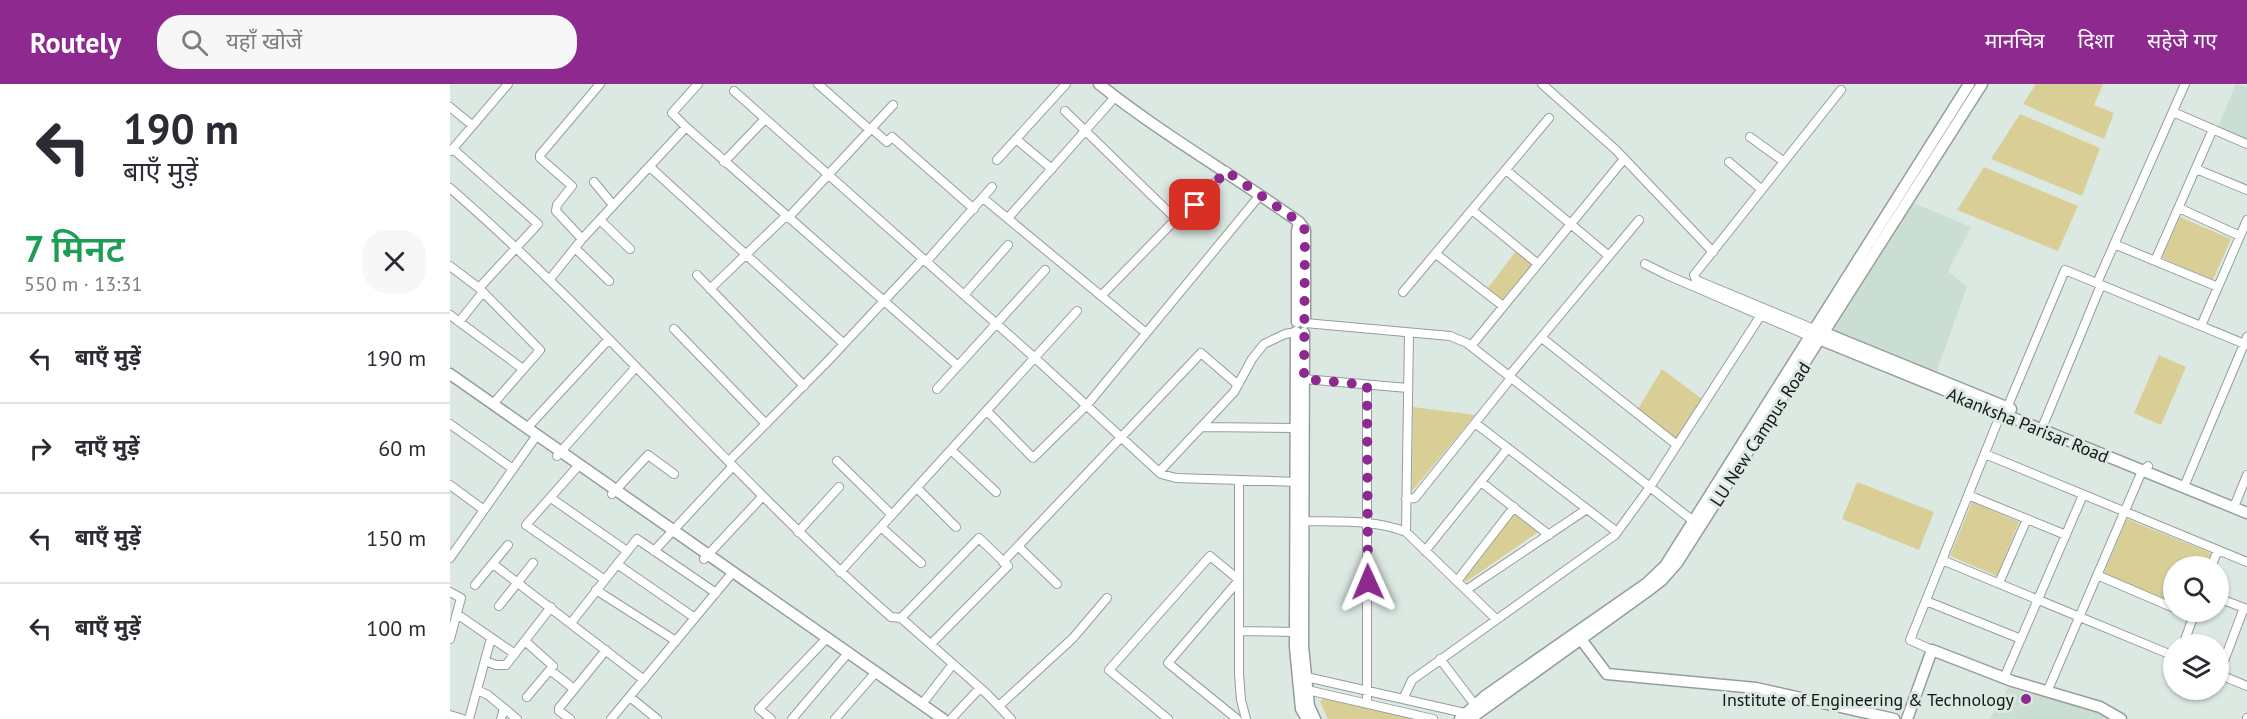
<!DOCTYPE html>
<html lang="hi">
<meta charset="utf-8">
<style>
:root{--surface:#fff;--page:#f7f7f7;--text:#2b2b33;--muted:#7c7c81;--line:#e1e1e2;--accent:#8e2990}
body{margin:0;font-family:"PT Sans","Noto Sans Devanagari",sans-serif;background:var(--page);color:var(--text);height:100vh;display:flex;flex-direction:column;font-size:22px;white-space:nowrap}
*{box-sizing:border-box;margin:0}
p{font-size:20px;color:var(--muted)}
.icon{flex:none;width:33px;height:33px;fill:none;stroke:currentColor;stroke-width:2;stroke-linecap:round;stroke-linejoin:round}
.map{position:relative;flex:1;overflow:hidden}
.panel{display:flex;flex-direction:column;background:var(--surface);width:450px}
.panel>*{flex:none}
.banner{background:#fff;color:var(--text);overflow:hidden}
.tools{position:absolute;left:1713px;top:472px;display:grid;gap:12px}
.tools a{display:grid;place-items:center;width:66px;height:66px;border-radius:50%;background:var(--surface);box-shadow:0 2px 4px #0004;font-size:30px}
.pin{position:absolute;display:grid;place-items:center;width:51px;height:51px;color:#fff;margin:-26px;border-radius:12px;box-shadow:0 3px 9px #0006}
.me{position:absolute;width:66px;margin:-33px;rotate:359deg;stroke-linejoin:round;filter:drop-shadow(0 0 4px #0008)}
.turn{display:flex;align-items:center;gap:21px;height:126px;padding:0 24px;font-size:27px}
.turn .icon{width:78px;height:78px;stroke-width:2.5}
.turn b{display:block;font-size:42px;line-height:51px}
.round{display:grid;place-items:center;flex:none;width:63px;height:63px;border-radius:24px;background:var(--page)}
.summary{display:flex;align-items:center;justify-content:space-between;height:102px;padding:0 24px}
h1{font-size:36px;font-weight:600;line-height:45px;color:#1e9e55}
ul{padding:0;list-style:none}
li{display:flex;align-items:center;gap:18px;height:90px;padding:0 24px;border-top:2px solid var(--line)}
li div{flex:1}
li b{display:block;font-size:22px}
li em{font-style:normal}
header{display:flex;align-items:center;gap:36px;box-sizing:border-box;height:84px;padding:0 30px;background:var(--accent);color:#fff}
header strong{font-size:28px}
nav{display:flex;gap:33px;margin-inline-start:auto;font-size:21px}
.search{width:420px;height:54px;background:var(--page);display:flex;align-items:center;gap:15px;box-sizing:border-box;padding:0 21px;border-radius:24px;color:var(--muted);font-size:22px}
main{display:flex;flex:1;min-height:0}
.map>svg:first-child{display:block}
</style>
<header>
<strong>Routely</strong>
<div class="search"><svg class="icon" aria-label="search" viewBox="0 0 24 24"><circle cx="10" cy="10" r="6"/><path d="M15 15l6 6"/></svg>यहाँ खोजें</div>
<nav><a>मानचित्र</a><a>दिशा</a><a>सहेजे गए</a></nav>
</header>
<main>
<section class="panel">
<div class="banner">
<div class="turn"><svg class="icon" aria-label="left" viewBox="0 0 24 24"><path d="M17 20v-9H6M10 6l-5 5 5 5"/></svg><div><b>190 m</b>बाएँ मुड़ें</div></div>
</div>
<div class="summary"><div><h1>7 मिनट</h1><p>550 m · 13:31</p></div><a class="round"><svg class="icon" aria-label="close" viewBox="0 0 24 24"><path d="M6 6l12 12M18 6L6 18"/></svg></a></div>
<ul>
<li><svg class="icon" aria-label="left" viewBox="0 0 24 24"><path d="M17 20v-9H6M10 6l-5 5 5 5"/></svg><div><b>बाएँ मुड़ें</b></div><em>190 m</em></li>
<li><svg class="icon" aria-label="right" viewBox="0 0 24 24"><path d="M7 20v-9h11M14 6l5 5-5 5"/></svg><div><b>दाएँ मुड़ें</b></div><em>60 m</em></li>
<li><svg class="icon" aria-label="left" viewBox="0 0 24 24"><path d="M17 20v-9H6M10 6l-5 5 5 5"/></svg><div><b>बाएँ मुड़ें</b></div><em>150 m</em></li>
<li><svg class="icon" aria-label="left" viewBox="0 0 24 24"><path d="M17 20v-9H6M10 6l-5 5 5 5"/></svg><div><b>बाएँ मुड़ें</b></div><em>100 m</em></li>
</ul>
</section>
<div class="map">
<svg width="1797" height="635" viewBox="0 0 1797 635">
<rect width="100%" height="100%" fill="#dce9e2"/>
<path fill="#caded3" d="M 1786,0 L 1797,3 L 1797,55 L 1768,43 Z
M 1464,119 L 1521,143 L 1498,187 L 1517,203 L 1486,289 L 1383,247 Z
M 1558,604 L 1646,627 L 1660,635 L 1540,635 Z"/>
<path fill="#dace97" d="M 1586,0 L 1653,0 L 1644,21 L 1664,29 L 1654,55 L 1573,20 Z
M 1570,30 L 1650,64 L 1632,112 L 1541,75 Z
M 1534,83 L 1628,122 L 1608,167 L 1507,126 Z
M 1730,133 L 1781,155 L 1763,196 L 1712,174 Z
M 1066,167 L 1082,180 L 1052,216 L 1038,204 Z
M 1709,271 L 1736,283 L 1711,341 L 1684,329 Z
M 1212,285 L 1252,315 L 1227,356 L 1188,325 Z
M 963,323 L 1025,331 L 962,407 Z
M 1407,398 L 1484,428 L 1469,466 L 1392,435 Z
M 1522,418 L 1569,438 L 1547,492 L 1500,472 Z
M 1064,430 L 1088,448 L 1016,498 L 1014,496 Z
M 1677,435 L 1761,469 L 1756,483 L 1724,483 L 1723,519 L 1654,489 Z
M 875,611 L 973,635 L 878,635 L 870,618 Z"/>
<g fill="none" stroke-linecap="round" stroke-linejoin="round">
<g stroke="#939f98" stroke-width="10">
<path id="street" d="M 368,0 L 420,46
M 1092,0 L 1166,66 L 1263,168
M 284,7 L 585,274 L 711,390 L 726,394 L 849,398
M 0,23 L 22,41
M 615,27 L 729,138 L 776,87
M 1723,28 L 1797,60
M 236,43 L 508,282
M 421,44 L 437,58 L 442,53 L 524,125
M 1300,53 L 1333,77
M 566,55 L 602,85
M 3,65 L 88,140 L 29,204 L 90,266 L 43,320
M 1,67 L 58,0
M 547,76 L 616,0
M 274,78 L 315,35
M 1279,78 L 1311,105
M 200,83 L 394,260
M 1746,85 L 1797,106
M 1056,86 L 1159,172
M 144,98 L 163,121
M 0,104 C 155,239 287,398 441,533 L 451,534 L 537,610 L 561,635
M 533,114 L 696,249
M 1729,124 L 1790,152
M 1022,126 L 1088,180
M 338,134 L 443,21
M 558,134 L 665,13
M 150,136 L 180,165
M 132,155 L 236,43 L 222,29 L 248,0
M 1664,160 L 1768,203
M 125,164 L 159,197
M 986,170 L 1053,222
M 1705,177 L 1763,45
M 476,178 L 542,103
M 1195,180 L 1217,191 L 1359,252
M 0,182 L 29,204
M 247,191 L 354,302
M 100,195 L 132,155 L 106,127 L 107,121 L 122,102 L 90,74 L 90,71 L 150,0
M 1647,199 L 1735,0
M 260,205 L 336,132
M 953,208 L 1099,34
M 514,211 L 558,161
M 651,212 L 726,135
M 0,231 L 73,285
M 9,238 L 33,208
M 855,239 L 1000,252 L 1017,259 L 1247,440
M 1751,242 L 1797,136
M 224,245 L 316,340
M 1364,245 L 1246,196 L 1244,191 L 1391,6
M 1092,254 L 1227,361
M 1021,262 L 1174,75
M 1059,292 L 1189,136
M 854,295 L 958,304
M 487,305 L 595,186
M 537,327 L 583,374 L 637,321 L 810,111
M 1025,339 L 1167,448
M 1594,339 L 1651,201
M 0,340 L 63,385
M 752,343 L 846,344
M 77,344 L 159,255
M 501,366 L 546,408
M 1535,370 L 1797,478
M 107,372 L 186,283
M 279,377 L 377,278 L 473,175
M 387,377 L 442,431
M 129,381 L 76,441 L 155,496
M 709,388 L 784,308 L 802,275 L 814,260 L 835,250 L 846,248
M 789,396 L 789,590 L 791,616 L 796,635
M 1031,398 L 1099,451
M 1736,398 L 1797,253
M 0,401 L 34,426
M 467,404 L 506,443
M 162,410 L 198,371 L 224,390
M 1518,411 L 1616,451
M 101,414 L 177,467
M 956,415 L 965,414 L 1061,294
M 1786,418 L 1797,391
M 854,437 C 888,438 923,435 956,448 L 1046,535
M 431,443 L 471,479
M 348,448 L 389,403
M 956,448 L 959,249
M 568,462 L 607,500
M 204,467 L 283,382
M 975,467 L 1058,364
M 0,474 L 87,351
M 254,475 L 313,412
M 1492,476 L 1724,572
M 553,478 L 751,269 L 788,301
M 43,480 L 194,596
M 167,480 L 245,534
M 1761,483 L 1768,466
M 390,488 L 627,227
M 1647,491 L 1724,524
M 1007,497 L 1064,423
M 1549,499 L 1577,435
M 25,501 L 58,461
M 146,506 L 226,557
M 1016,506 L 1137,425
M 0,508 L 11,514 L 0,555
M 1768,514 L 1797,525
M 1476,517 L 1571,555
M 49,522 L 83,479
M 1732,528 L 1743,533
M 7,530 L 65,570
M 451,534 L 529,454 L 558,482 L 481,560
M 121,539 L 187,455 L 266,509
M 789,547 L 845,548
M 75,557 L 103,582 L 77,613
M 1733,561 L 1745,528
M 1482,566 L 1460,556 L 1551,329 L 1557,324 L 1615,186 L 1797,261
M 990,575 L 1025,621
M 35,577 L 46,581 L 56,581 L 101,523
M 100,586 L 124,605
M 1768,590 L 1797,602
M 1769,590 L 1794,524
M 852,592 L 1019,630
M 1554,594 L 1633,411
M 853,605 L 983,635
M 27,606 L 38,611 L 67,635
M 1597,608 L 1692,387 L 1698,382
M 180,613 L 207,635
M 954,613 L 962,596 L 1165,451 L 1200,403 L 1311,231
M 917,618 L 917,301
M 472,620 L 503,580
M 549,622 L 623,554 L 657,514
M 0,631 L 13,635
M 19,635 L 41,554
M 51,635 L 54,624
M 120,635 L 109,627 L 109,624 L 156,566
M 161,635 L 283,488
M 321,635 L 309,625 L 377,554
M 342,635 L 398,569
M 385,635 L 426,588
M 501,635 L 530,604
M 718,635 L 659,586 L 760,472 L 789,496 L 718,579 L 787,635
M 1797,635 L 1797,634"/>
</g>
<g stroke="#939f98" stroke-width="13">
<path id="secondary" d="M 649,0 C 713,51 783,91 849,138 L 855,146 L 855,239
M 847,238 L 847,147 L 849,138
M 1370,247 L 1561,325
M 846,248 L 845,563 L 851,625 L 857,635
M 854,249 L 853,562 L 859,622 L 865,635
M 1364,253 L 1797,429
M 0,290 L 493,635
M 1127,550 L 1157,590 L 1306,604 L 1444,635
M 1010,635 L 1035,612 L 1197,499 L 1215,482 L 1519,0
M 1020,635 L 1195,509 L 1212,496 L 1227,479 L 1532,0
M 1457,635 L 1482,566 L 1562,597 L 1650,623 L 1671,635"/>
</g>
<use href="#street" stroke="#fff" stroke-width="8"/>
<use href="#secondary" stroke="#fff" stroke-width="10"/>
</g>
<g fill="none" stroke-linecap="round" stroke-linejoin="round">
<path stroke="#8e2990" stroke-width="10" stroke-dasharray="0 18" d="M 745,121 L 776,87 L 849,138 L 855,146 L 854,295 L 917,301 L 918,498"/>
</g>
<circle fill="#8e2990" stroke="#dce9e2" stroke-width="2" cx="1576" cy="615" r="6"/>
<g text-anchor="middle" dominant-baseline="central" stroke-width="6" stroke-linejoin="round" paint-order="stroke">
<g font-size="18" fill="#121714" stroke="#dce9e2">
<text transform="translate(1578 341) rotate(22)">Akanksha Parisar Road</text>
<text transform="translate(1310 350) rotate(-57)">LU New Campus Road</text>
</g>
<g font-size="18" fill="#121714" stroke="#dce9e2" text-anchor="end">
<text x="1564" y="615">Institute of Engineering &amp; Technology</text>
</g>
</g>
</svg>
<div class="tools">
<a><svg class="icon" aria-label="search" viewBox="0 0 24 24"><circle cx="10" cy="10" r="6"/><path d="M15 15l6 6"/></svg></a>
<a><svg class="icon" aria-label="layers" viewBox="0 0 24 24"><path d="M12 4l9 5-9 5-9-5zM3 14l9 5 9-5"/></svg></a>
</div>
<div class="pin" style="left:745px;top:121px;background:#d93025"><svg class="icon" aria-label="arrive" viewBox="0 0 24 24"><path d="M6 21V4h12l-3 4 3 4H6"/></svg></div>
<svg class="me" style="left:918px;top:498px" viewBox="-20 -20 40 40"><path d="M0-17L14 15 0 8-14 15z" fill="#8e2990" stroke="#fff" stroke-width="4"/></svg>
</div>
</main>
